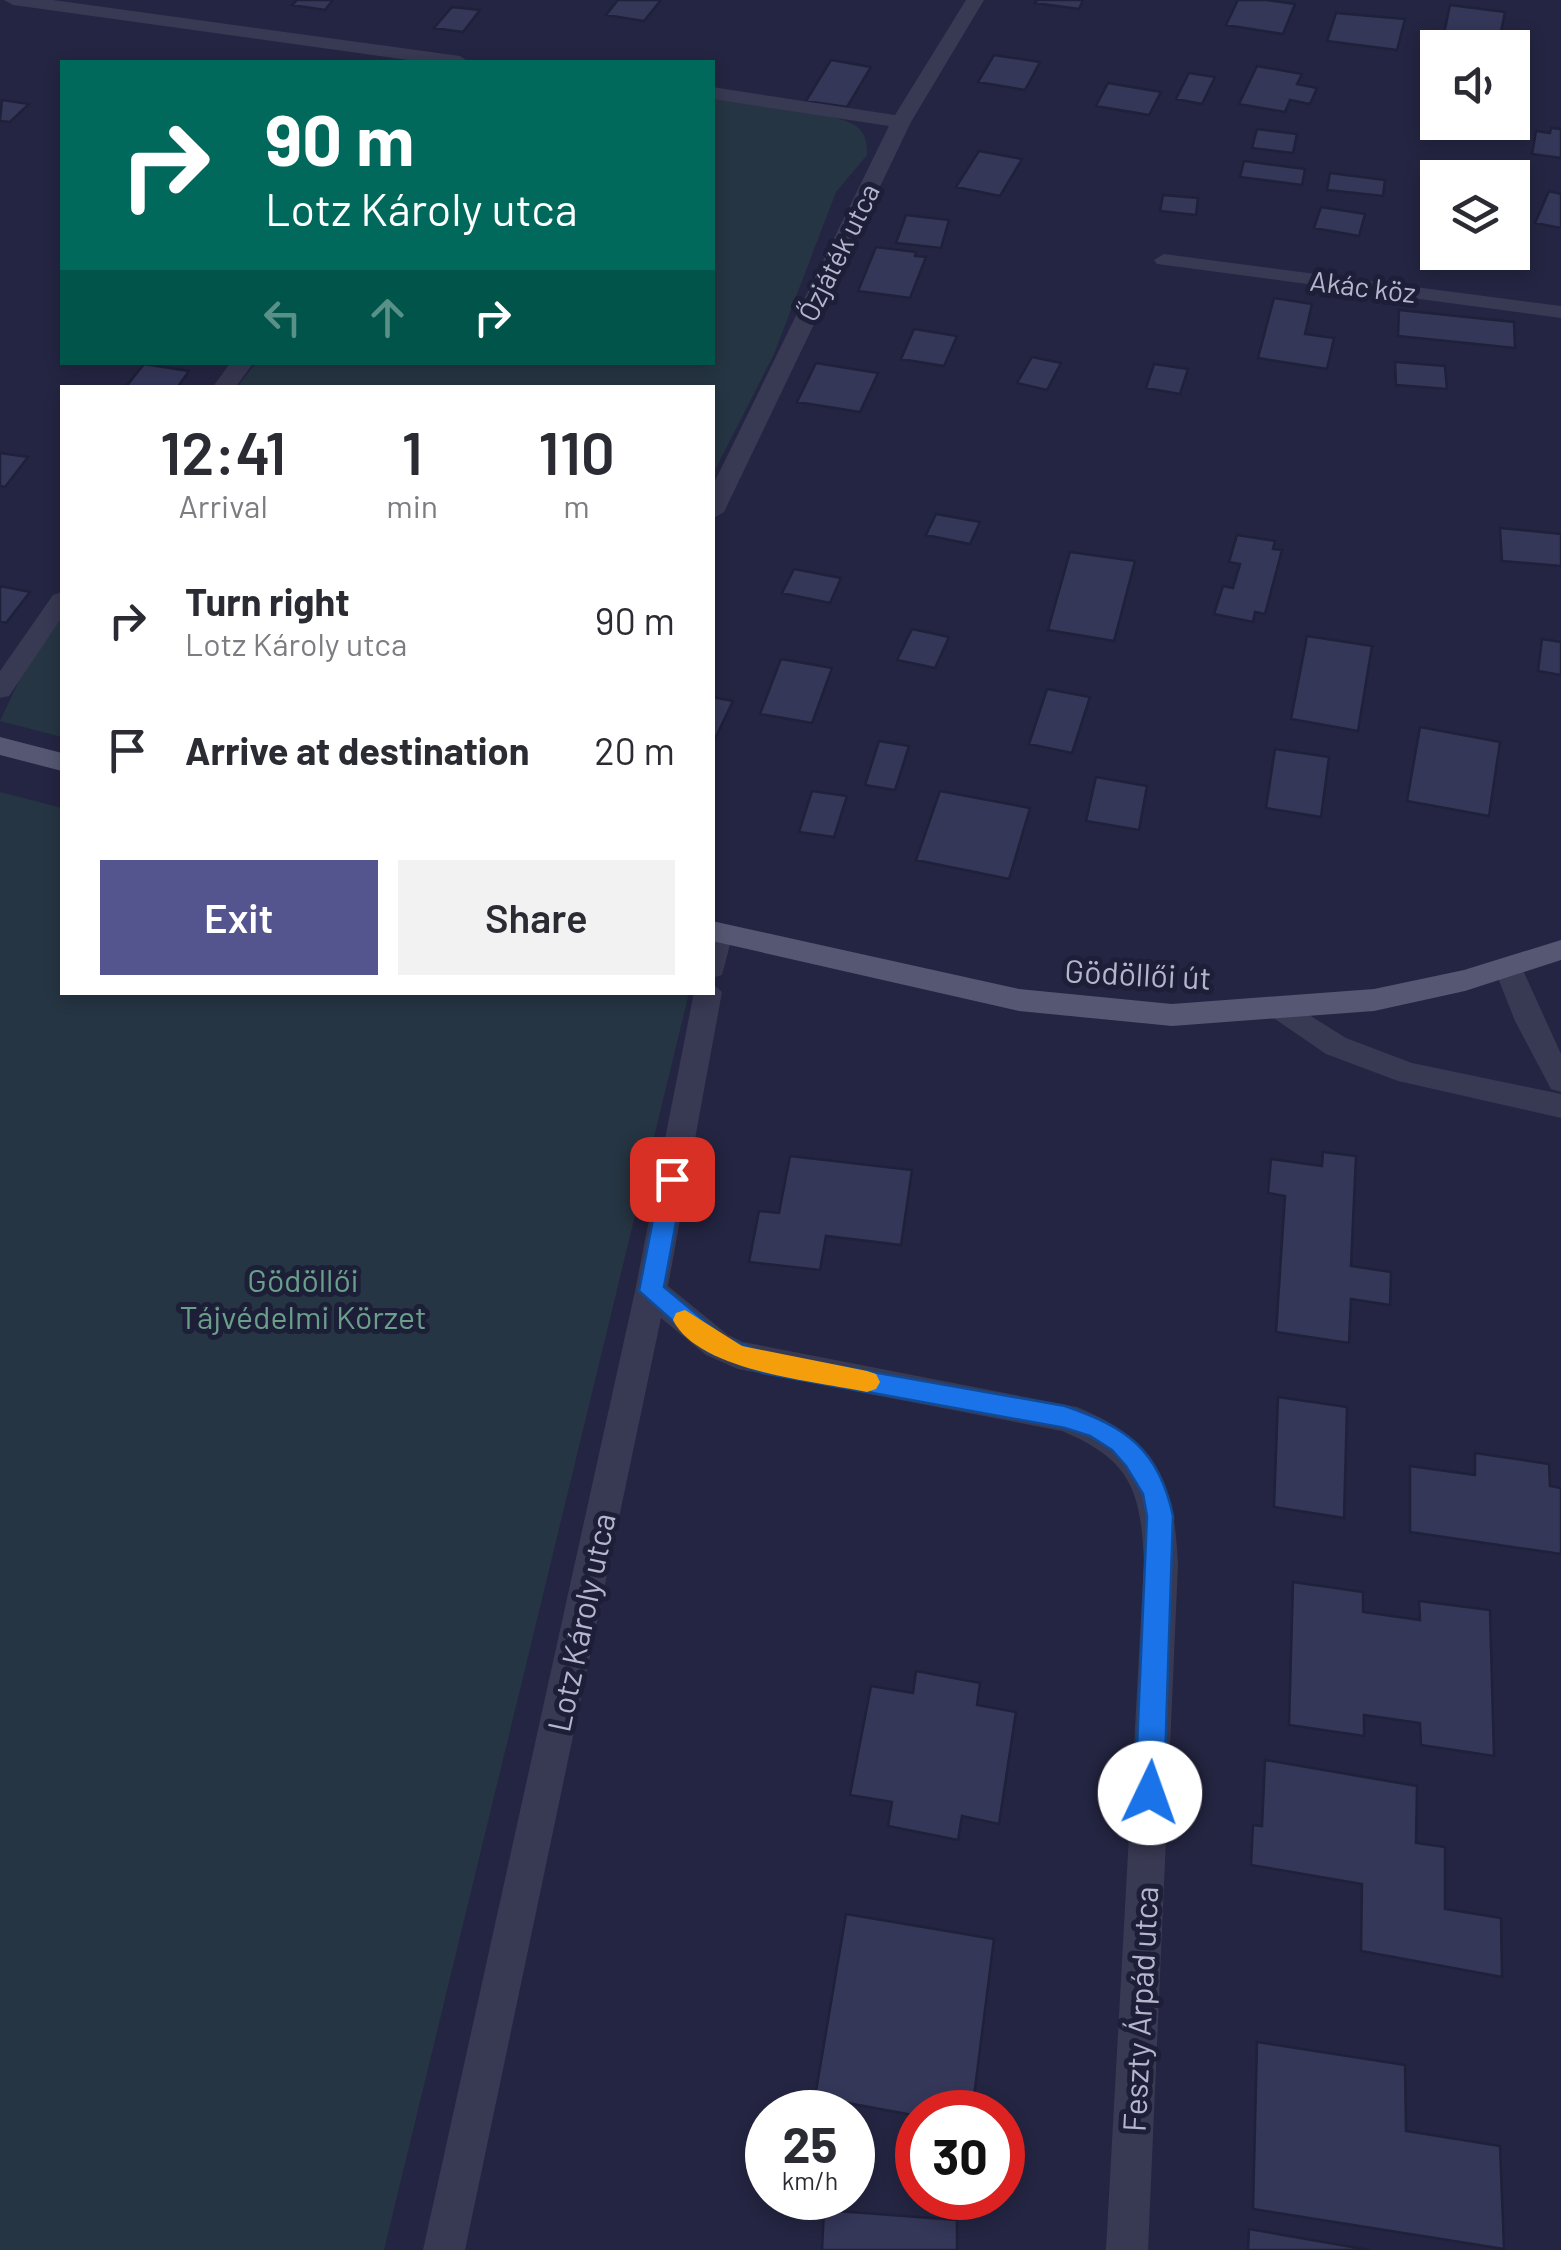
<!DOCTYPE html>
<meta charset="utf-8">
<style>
:root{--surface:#fff;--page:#f2f2f3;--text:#2b2b33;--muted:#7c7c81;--accent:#54558f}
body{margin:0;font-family:Barlow,sans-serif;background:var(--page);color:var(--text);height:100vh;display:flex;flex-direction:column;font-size:38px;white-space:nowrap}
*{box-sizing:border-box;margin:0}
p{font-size:32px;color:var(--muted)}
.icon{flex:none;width:55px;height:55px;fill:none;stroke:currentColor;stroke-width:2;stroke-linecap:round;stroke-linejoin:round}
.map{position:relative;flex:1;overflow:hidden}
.side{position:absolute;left:60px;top:385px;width:655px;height:610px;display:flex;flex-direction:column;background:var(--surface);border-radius:0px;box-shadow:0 5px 15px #0003}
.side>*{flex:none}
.banner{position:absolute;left:60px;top:60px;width:655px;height:305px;border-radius:0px;box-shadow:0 5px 15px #0003;background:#00695c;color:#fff;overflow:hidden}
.controls{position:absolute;left:1420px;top:30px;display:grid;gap:20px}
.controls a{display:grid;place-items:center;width:110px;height:110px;border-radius:0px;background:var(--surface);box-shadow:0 5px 15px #0003;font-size:50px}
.speed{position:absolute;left:745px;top:2090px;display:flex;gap:20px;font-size:50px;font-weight:700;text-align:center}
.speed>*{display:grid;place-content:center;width:130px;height:130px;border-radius:50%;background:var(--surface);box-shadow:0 5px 15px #0003;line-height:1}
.speed small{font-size:25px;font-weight:400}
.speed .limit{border:15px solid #d22;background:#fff;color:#111}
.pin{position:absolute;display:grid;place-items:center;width:85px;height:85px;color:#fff;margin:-42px;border-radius:20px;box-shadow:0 5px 15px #0006}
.me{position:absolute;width:110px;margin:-55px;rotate:3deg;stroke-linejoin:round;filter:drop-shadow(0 0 8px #0008)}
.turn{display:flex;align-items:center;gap:35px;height:210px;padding:0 40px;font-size:45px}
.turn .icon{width:130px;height:130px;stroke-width:2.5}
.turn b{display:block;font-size:70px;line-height:85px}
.lanes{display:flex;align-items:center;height:95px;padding:0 40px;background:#0003;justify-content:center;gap:50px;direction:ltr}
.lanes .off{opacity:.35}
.eta{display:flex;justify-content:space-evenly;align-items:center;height:170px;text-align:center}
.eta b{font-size:60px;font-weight:600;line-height:70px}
.cta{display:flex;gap:20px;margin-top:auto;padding:20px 40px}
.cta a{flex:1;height:115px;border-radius:0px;background:var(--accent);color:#fff;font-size:40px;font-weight:600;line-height:115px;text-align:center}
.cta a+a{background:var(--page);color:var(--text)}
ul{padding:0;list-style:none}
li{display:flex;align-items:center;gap:30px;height:130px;padding:0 40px}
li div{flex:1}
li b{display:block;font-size:38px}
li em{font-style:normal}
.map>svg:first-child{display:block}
</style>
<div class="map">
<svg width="1561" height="2250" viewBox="0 0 1561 2250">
<rect width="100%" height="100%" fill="#242542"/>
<path fill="#263543" d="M 713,99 C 744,104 833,111 856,126 C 866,133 867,144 867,155 L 836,192 L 774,354 L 713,474 L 712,388 L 237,387 L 256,363 L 712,362 Z
M 62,609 L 62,737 L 0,721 L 39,639 Z
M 0,792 L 62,808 L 62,992 L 689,993 L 384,2250 L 0,2250 Z"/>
<path fill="#353759" stroke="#1f2039" stroke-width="2.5" d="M 297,0 L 333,0 L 325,10 L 292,5 Z
M 618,0 L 661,0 L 644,21 L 606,15 Z
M 1037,0 L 1083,0 L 1079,9 L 1035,3 Z
M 1238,0 L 1266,0 L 1295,4 L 1283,34 L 1226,25 Z
M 1450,5 L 1505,12 L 1500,37 L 1489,36 L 1487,48 L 1441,48 Z
M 452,7 L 480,10 L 463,32 L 434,28 Z
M 1336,13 L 1405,19 L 1397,50 L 1327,41 Z
M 994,55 L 1040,62 L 1025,90 L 978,82 Z
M 831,60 L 871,67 L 847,107 L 806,101 Z
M 1257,66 L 1302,74 L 1297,84 L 1317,88 L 1310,104 L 1290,100 L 1285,112 L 1239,104 Z
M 1189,73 L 1215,77 L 1202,104 L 1176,99 Z
M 1108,83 L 1161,92 L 1149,115 L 1096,106 Z
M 2,100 L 29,104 L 10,122 L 0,121 Z
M 1551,128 L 1561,129 L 1561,158 L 1532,154 L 1536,131 L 1550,133 Z
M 1257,129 L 1297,134 L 1293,153 L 1252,148 Z
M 979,151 L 1022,159 L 1000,196 L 956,187 Z
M 1244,161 L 1305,169 L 1302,185 L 1240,177 Z
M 1330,173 L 1385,180 L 1383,196 L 1327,190 Z
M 1549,191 L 1561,194 L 1561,228 L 1535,223 Z
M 1163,195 L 1198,198 L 1196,215 L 1160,211 Z
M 1321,207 L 1365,214 L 1359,236 L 1314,228 Z
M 906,215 L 949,220 L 941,248 L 896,243 Z
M 876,247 L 916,252 L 915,256 L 926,257 L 910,298 L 858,291 Z
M 1274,298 L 1312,304 L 1305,334 L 1334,338 L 1327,369 L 1258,358 Z
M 1399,310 L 1514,322 L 1515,348 L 1398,336 Z
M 914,329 L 957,336 L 944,366 L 901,359 Z
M 1032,357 L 1061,363 L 1047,390 L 1017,383 Z
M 1395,362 L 1445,366 L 1447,389 L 1396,385 Z
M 816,363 L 878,373 L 860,412 L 797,402 Z
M 144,364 L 189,371 L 177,388 L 125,388 Z
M 1154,364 L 1188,369 L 1180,394 L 1146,388 Z
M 0,453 L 28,457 L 5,487 L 0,486 Z
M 936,514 L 980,522 L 970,544 L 926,535 Z
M 1500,528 L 1561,534 L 1561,566 L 1502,561 Z
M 1237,535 L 1275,541 L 1273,549 L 1282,550 L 1265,614 L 1255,612 L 1253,622 L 1214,614 L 1223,586 L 1233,588 L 1240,564 L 1229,562 Z
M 1070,552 L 1135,561 L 1114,641 L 1048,630 Z
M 794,569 L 841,578 L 830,603 L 782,593 Z
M 0,586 L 30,592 L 6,623 L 0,621 Z
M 912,629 L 949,637 L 935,668 L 897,660 Z
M 1307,636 L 1372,646 L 1358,731 L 1291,719 Z
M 1542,639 L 1561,642 L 1561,675 L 1538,671 Z
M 781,659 L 832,668 L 812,723 L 760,714 Z
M 1047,689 L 1090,697 L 1072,753 L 1029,744 Z
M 712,697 L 733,701 L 712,745 Z
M 1420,727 L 1500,742 L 1489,816 L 1407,801 Z
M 879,741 L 909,746 L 895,790 L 865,785 Z
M 1275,749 L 1329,757 L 1321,817 L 1266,808 Z
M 1096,777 L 1147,786 L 1139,830 L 1086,821 Z
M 812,791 L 847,796 L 834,837 L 799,832 Z
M 940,791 L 1030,808 L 1009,879 L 916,860 Z
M 1323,1152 L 1356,1156 L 1351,1266 L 1391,1272 L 1390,1305 L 1351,1299 L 1349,1343 L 1276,1332 L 1285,1196 L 1268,1193 L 1271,1159 L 1322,1166 Z
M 790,1156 L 912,1170 L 901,1245 L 826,1236 L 820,1270 L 749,1262 L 759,1211 L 779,1213 Z
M 1278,1397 L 1347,1407 L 1344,1518 L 1274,1507 Z
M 1475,1453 L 1549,1464 L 1550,1486 L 1561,1488 L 1561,1554 L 1410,1532 L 1410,1466 L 1475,1475 Z
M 1293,1582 L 1363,1592 L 1363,1612 L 1420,1620 L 1419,1601 L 1490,1610 L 1494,1756 L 1421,1745 L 1420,1723 L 1364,1715 L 1364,1736 L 1289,1725 Z
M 916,1671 L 980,1683 L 977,1705 L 1016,1712 L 999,1824 L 962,1816 L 958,1840 L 888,1826 L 892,1802 L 850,1795 L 871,1686 L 913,1693 Z
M 1265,1760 L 1417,1786 L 1416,1843 L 1445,1847 L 1445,1909 L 1501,1918 L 1502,1977 L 1361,1951 L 1362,1884 L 1251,1865 L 1253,1825 L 1262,1826 Z
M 846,1914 L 994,1939 L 972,2112 L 918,2112 L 918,2116 L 815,2097 Z
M 1257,2042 L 1405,2065 L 1406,2131 L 1500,2146 L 1504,2249 L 1253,2209 Z
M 824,2210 L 957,2220 L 957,2250 L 822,2250 Z
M 1249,2229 L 1369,2250 L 1248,2250 Z"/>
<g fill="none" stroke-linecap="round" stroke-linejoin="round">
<path fill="#383952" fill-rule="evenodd" d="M 4,0 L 53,0 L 460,56 L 469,62 L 423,62 L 13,5 Z
M 966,0 L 984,0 L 911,122 L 724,512 L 712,519 L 712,487 L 889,126 L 712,99 L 712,87 L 895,115 Z
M 1164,254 L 1561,306 L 1561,318 L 1157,264 L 1154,260 Z
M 231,362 L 254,362 L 235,388 L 212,388 Z
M 62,592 L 62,617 L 9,696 L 0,698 L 0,671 L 53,595 Z
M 719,923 L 729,926 L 733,933 L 722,975 L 712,978 L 712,925 Z
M 1508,958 L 1518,961 L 1522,968 L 1561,1054 L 1561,1092 L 1551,1089 L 1515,1021 L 1494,968 L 1498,961 Z
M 712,983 L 722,992 L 668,1286 L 728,1335 L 743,1342 L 1077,1407 C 1157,1440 1174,1480 1178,1564 L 1148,2250 L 1106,2250 L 1144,1564 C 1141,1492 1132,1460 1062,1431 L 738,1369 L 706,1355 L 661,1318 L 465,2250 L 423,2250 L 635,1291 L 694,992 L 712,992 Z
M 1282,998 L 1346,1038 L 1412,1063 L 1561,1094 L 1561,1118 L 1398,1081 L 1326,1054 L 1272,1017 L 1268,1009 L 1272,1001 Z"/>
<path fill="#565772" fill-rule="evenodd" d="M 0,737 L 62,753 L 62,771 L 0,755 Z
M 712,921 L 1019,989 L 1172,1004 L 1374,989 L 1464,970 L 1561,940 L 1561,960 L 1465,991 L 1374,1011 L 1172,1026 L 1019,1011 L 712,941 Z"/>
</g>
<path fill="#1a73e8" stroke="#114b97" stroke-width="2.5" d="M 672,1170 L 684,1179 L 664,1287 L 725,1338 L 765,1353 L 1065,1406 C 1126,1427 1159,1449 1173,1516 L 1164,1793 L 1159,1802 L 1150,1806 L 1140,1802 L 1135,1793 L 1147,1516 L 1143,1494 L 1126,1466 L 1112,1450 L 1090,1436 L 1065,1428 L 763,1373 L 708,1352 L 639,1291 L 661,1179 Z"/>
<path fill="#f59e0b" d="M 685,1310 L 742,1346 L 867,1371 L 876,1374 L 880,1382 L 876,1389 L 867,1392 C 816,1381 699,1372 673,1320 L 676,1313 Z"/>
<g text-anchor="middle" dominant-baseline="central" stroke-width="10" stroke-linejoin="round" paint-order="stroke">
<g font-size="28" fill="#b5b5cc" stroke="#1d1e37">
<text transform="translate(838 252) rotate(-64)">Őzjáték utca</text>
<text transform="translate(1363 286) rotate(7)">Akác köz</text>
</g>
<g font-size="32" fill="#b5b5cc" stroke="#1d1e37">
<text transform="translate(1138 973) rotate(3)">Gödöllői út</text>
<text transform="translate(580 1622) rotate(-78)">Lotz Károly utca</text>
<text transform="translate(1139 2009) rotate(-87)">Feszty Árpád utca</text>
</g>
<g font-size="32" fill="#6a9f8a" stroke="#1d1e37">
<text x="303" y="1279">Gödöllői<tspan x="303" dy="37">Tájvédelmi Körzet</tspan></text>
</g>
</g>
</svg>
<div class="controls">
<a><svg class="icon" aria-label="sound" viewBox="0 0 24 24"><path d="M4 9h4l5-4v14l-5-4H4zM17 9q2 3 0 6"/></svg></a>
<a><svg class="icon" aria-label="layers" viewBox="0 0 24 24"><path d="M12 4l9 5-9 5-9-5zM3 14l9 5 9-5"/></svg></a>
</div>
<div class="speed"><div>25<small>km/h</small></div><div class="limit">30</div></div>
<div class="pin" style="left:672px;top:1179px;background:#d93025"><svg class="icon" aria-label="arrive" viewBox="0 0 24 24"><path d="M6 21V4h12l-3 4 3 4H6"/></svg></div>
<svg class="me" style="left:1150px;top:1793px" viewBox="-20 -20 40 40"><circle r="19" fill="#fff"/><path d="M0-13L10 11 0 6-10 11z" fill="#1a73e8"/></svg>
<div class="banner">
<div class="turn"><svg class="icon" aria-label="right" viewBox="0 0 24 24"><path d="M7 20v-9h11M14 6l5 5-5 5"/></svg><div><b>90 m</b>Lotz Károly utca</div></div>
<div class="lanes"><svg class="icon off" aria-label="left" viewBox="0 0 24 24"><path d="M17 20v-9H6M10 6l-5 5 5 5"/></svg><svg class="icon off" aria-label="ahead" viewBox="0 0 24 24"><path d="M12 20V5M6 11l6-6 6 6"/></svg><svg class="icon" aria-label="right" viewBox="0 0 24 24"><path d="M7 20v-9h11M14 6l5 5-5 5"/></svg></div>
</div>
<section class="side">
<div class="eta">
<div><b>12:41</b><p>Arrival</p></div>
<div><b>1</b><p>min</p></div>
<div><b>110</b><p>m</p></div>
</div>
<ul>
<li><svg class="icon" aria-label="right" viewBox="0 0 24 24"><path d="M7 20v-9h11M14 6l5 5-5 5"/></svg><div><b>Turn right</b><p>Lotz Károly utca</p></div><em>90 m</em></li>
<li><svg class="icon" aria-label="arrive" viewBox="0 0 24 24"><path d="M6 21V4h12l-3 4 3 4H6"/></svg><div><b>Arrive at destination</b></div><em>20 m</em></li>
</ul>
<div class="cta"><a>Exit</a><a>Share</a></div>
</section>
</div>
